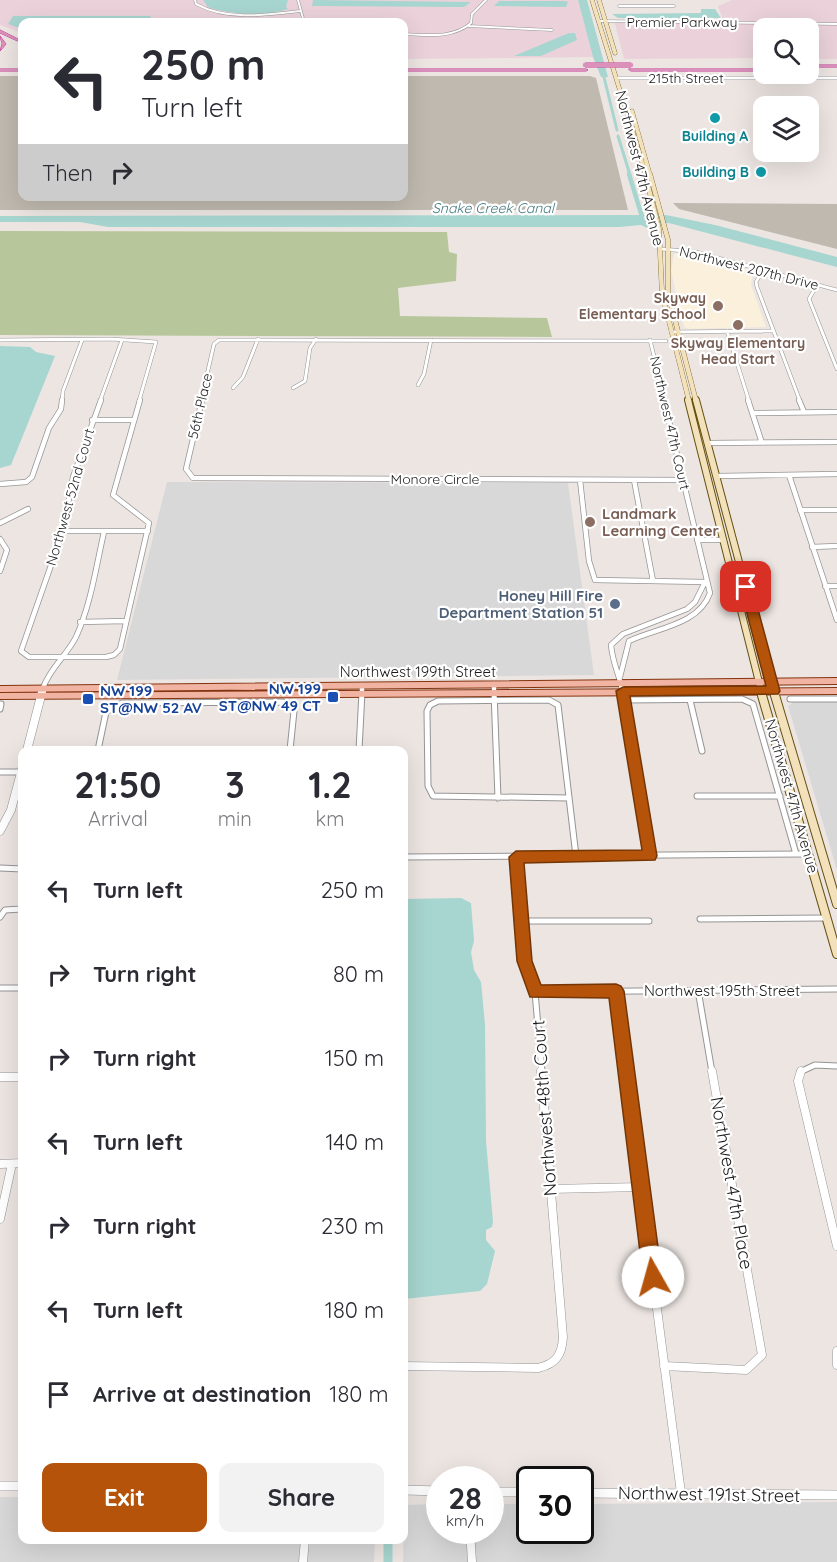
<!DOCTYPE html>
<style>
:root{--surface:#fff;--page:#f2f2f3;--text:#2b2b33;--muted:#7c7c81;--accent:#b45309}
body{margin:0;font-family:Quicksand,sans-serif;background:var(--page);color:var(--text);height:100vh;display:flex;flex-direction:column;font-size:22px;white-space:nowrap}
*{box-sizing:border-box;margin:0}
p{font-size:20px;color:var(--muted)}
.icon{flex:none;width:33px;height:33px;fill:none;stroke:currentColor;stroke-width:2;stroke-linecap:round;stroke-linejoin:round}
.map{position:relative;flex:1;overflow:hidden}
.side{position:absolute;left:18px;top:746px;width:390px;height:798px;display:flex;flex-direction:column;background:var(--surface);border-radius:12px;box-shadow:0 6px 24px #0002}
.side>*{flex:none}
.guide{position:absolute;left:18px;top:18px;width:390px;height:183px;border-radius:12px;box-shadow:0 6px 24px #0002;background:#fff;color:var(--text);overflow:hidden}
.controls{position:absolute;left:753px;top:18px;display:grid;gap:12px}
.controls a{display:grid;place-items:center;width:66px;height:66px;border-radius:12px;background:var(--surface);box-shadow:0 6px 24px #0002;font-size:30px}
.speed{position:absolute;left:426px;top:1466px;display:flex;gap:12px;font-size:30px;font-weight:700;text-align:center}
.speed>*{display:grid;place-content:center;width:78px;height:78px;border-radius:50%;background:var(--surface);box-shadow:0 6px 24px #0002;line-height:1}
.speed small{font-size:15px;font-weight:400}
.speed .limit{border:3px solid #111;border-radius:9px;background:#fff;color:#111}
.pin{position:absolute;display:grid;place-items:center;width:51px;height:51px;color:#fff;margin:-26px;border-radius:12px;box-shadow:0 3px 9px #0006}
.me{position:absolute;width:66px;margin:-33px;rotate:353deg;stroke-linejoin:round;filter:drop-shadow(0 0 4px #0008)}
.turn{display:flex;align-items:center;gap:21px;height:126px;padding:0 24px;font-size:27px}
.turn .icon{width:78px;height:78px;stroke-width:2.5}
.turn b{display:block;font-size:42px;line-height:51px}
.then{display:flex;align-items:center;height:57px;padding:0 24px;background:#0003;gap:12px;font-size:22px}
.eta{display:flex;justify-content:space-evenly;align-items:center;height:102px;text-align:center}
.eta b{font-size:36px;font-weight:700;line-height:42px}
.button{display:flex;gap:12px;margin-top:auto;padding:12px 24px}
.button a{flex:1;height:69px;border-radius:12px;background:var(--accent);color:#fff;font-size:24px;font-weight:700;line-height:69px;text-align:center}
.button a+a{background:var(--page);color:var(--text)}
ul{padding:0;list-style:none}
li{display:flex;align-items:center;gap:18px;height:84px;padding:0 24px}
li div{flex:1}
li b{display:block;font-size:22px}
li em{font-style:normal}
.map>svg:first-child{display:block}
</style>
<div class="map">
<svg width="837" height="1562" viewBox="0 0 837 1562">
<rect width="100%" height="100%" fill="#ece5e2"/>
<path fill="#d9d8d9" d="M 167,482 L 568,483 L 594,675 L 117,680 Z
M 795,701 L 837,701 L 837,870 L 788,706 Z
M 0,1497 L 22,1497 L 22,1539 L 375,1539 L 374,1562 L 0,1562 Z
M 837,1502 L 837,1562 L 403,1562 L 404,1505 L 439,1504 L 440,1530 L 490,1530 L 491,1504 L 529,1504 L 530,1530 L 580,1530 L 581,1504 Z"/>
<path fill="#ebd2da" d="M 0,0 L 578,0 L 593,57 L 404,59 L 404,22 L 22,22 L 22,33 L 0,25 Z
M 732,0 L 837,0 L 837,59 L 809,59 L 808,28 L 764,28 L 763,58 L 624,59 L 614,20 L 723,20 L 718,6 Z"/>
<path fill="#fbf0dc" d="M 679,252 L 753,271 L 751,285 L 766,327 L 689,329 L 684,327 L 671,271 L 674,254 Z"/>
<path fill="#bfb9af" d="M 0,76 L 22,76 L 22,196 L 404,196 L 404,76 L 590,76 L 596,78 L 628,210 L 0,210 Z
M 673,203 L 837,204 L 837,249 L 679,209 Z"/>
<path fill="#b8c79b" d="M 0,231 L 447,232 L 449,252 L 457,254 L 456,281 L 398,288 L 400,316 L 547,318 L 552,337 L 0,335 Z"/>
<path fill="#a7d5cf" d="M 203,0 L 288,0 L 286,7 L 288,9 C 267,16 229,15 208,7 Z
M 313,0 L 471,2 L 464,7 L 317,6 L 312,6 Z
M 578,0 L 587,0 L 608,77 L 601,77 L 593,57 Z
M 499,1 L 564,1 L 568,2 L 566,7 L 494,6 Z
M 701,9 L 715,9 L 721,18 L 618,18 L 612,14 L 701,13 Z
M 13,16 L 150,16 L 151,17 L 148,22 L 22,22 L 22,29 L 8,24 Z
M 569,33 L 575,33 L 577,40 L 541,56 L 514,56 Z
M 666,215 L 715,225 L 837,257 L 837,267 L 669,223 L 653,224 L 647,228 L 641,225 L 619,227 L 108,227 L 80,222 L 0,222 L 0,216 Z
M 0,346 L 30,347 L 36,352 L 55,356 L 11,465 L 0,468 Z
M 461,898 L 471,903 L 474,941 L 471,952 L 474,970 L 481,982 L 485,1025 L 486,1141 L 493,1222 L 492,1227 L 486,1230 L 486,1240 L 495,1251 L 487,1284 L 480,1291 L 404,1299 L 404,899 Z"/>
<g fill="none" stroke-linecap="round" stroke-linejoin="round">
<path stroke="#a7d5cf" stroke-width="3" d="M 602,69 L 617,130
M 618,136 L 630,175"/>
<path stroke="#a7d5cf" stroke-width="4.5" d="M 629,174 L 643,220"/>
<path stroke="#a7d5cf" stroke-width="9" d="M 388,1539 L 388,1562"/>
<g stroke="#959595" stroke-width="3">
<path id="minor-far4" d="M 195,0 L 196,4 C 227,21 266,15 300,11
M 298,0 L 304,22
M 619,6 L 674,6
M 598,21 L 837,24
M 469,26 L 552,30
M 404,34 C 427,35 452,39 471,23 L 472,14 L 486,0"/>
</g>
<g stroke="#959595" stroke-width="4">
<path id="minor-far3" d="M 662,249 L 696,252 L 837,290
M 763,270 L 756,282 L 757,287 L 800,401
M 817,285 L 809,299 L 837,369
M 727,331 L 749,401
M 671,332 L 773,331
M 0,340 L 111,339 L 156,342 L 139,401
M 650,340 L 665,401
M 418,385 L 424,374 L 431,340
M 233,388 L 243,377 L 258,339
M 293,388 L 305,381 L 310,348 L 316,339
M 62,401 L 63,391 L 82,340
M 100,401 L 122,340
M 201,401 L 214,344 L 219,340 L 666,341"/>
</g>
<g stroke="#959595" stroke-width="6">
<path id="minor-far2" d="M 101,400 L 73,477 L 63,531 L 21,651 L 29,657 L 106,657 L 114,655 L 120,649 L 149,523 L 113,495 L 140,400
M 202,400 L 186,469 L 193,478 L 683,480
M 748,400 L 762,443
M 799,400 L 804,412
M 754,413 L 837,412
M 92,420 L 133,420
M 710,443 L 837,442
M 789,475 L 837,620
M 718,476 L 837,474
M 580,480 L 589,561 L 595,580 L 705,582
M 634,480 L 653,581
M 0,484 L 26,482 L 32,477 L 49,428 L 61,409 L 62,400
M 800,510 L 837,510
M 0,523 L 28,509
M 63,531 L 148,531
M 0,539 L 7,550 L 0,571
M 697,540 L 724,540
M 812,547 L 837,546
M 825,586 L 837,586
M 80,622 L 126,621
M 620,677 L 629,641 C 656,628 699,625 710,593 L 664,400
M 494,684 L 494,694
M 43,688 C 50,668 67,655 76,637 C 91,604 96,567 104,532
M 362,694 L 362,685
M 623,694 C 620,675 613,666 611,645 L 623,634 L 687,609 L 695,602 L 705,582"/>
</g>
<g stroke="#959595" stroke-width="7">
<path id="minor-far1" d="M 494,692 L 498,798
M 623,692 L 650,856
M 790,699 L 837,699
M 624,700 L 742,699 L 753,704 L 796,854
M 690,700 L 702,751
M 0,709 L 1,704
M 98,750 L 106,712 L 122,703 L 282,702 L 290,704 L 294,711 L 290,750
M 359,750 L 362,692
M 0,772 L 22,772
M 697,796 L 780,796
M 569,798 L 433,796 L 428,786 L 427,711 L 430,705 L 438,701 L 549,700 L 558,705 L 576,856
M 404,857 L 809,854
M 516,857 L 524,961 L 535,992 L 542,1072
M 0,868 L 22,869
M 0,917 L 5,910 L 22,909
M 700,919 L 827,918
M 521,921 L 649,921
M 0,988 L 22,988
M 698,990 L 712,1072
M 616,991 L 627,1072
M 535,992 L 837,989
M 800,1072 L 815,1065 L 837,1066"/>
</g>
<g stroke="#959595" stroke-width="9">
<path id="minor" d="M 626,1071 L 681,1493
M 801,1071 L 798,1081 L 837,1246
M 0,1077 L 22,1077
M 0,1164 L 22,1163
M 550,1189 L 641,1187
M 0,1219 L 12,1164
M 837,1351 L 837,1365
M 404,1366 L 538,1368 C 556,1364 562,1355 563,1337 L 541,1071
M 664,1366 L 746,1370 L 762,1355 L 712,1071
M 470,1530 L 472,1562
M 303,1562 L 305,1539"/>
</g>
<g stroke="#959595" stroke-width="4">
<path id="tertiary-far3" d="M 618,78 L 837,78"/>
</g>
<g stroke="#959595" stroke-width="7">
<path id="tertiary-far2" d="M 42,694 L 43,688"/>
</g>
<g stroke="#959595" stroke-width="9">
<path id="tertiary-far1" d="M 27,750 L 42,692
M 0,831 L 11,810 L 22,769"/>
</g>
<g stroke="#959595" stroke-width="10">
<path id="tertiary" d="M 0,1486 L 22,1486
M 404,1490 L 440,1491
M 490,1492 L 530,1492
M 580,1493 L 837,1495"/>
</g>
<g stroke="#655010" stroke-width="4.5">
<path id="secondary-far3" d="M 592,0 L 646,175
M 599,0 L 615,53
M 632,111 L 650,175"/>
</g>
<g stroke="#655010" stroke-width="5">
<path id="secondary-far2" d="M 645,174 L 659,229 L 662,293 L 689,401
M 650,174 L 668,240 L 668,293 L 696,401"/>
</g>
<g stroke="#655010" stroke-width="8">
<path id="secondary-far1" d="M 688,400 L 762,694
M 696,400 L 774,694"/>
</g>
<g stroke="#655010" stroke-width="10">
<path id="secondary" d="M 761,692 L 837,954
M 774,692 L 837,904"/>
</g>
<g stroke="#83340f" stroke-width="2">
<path id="primary" d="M 837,678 L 837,684 L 0,692 L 0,686 Z
M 837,688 L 837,694 L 0,699 L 0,693 Z"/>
</g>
<g stroke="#c33699" stroke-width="1">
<path id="motorway" d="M 0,30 L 22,41 L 22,43 L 0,33 Z
M 0,36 L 6,44 L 0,51 L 2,44 Z
M 808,65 L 837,65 L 837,67 L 808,67 Z
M 0,69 L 22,69 L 22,71 L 0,71 Z
M 404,69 L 586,69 L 588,70 L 586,71 L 404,71 Z
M 629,69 L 764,69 L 764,71 L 631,71 Z"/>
</g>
<use href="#minor-far4" stroke="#fff" stroke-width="2"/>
<use href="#minor-far3" stroke="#fff" stroke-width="3"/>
<use href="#minor-far2" stroke="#fff" stroke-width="4.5"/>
<use href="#minor-far1" stroke="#fff" stroke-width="5"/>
<use href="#minor" stroke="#fff" stroke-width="8"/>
<use href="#tertiary-far3" stroke="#fff" stroke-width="3"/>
<use href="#tertiary-far2" stroke="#fff" stroke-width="5"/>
<use href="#tertiary-far1" stroke="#fff" stroke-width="8"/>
<use href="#tertiary" stroke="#fff" stroke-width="9"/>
<use href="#secondary-far3" stroke="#f2e1ba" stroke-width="4"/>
<use href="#secondary-far2" stroke="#f2e1ba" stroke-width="4.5"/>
<use href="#secondary-far1" stroke="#f2e1ba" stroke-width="6"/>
<use href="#secondary" stroke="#f2e1ba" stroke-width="8"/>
<use href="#primary" fill="#f1b3a2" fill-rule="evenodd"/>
<use href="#motorway" fill="#dc91ba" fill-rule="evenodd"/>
<g stroke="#c33699" stroke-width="5" stroke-linecap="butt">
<path id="motorway-bridge" d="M 585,65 L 631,65"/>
</g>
<use href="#motorway-bridge" stroke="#dc91ba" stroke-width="4.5"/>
</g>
<path fill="#b45309" stroke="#753606" stroke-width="1.5" d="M 746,583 L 752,587 L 780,691 L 778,694 L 630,696 L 657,856 L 655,860 L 524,863 L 532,961 L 541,985 L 616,984 L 621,986 L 624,991 L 662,1277 L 659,1284 L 653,1286 L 646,1284 L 643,1277 L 609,998 L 530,997 L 517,961 L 509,857 L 516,851 L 642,850 L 616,691 L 623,687 L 766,686 L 740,587 Z"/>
<g fill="#0f9aa8" stroke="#fff" stroke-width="2">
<circle cx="715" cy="118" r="6"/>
<circle cx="761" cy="172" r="6"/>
</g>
<g fill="#8d6e63" stroke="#fff" stroke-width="2">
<circle cx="718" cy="306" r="6"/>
<circle cx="738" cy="325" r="6"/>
<circle cx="590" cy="522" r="6"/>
</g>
<circle fill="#5c6f8a" stroke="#fff" stroke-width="2" cx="615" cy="604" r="6"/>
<g fill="#1a4fb4" stroke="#fff" stroke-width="2">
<rect x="327" y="691" width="12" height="12" rx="3"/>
<rect x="82" y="693" width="12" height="12" rx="3"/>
</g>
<g text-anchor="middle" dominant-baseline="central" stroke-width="4.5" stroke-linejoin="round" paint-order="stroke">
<g font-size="14" fill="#1b1b1b" stroke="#fff">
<text x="682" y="22">Premier Parkway</text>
<text x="686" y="78">215th Street</text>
<text transform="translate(749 268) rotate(14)">Northwest 207th Drive</text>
<text transform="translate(200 406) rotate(-77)">56th Place</text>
<text transform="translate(670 423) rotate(77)">Northwest 47th Court</text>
<text x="435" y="479">Monore Circle</text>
<text transform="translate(70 497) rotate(-74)">Northwest 52nd Court</text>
</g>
<g font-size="14" font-weight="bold" fill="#0d838f" stroke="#fff">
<text x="715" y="136">Building A</text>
<text x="749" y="172" text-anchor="end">Building B</text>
</g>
<g font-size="14" font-style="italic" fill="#467b83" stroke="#fff">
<text x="493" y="208">Snake Creek Canal</text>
</g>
<g font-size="14" font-weight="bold" fill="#785e54" stroke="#fff" text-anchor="end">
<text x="706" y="298">Skyway<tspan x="706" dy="16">Elementary School</tspan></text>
<text x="738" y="343" text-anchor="middle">Skyway Elementary<tspan x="738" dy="16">Head Start</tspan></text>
</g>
<g font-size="15" fill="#1b1b1b" stroke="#fff">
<text transform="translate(640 168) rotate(76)">Northwest 47th Avenue</text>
<text x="418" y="671">Northwest 199th Street</text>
<text transform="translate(792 796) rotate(74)">Northwest 47th Avenue</text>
<text x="722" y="990">Northwest 195th Street</text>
</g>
<g font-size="15" font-weight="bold" fill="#785e54" stroke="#fff" text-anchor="start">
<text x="602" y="513">Landmark<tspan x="602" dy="17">Learning Center</tspan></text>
</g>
<g font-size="15" font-weight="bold" fill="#4e5e75" stroke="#fff" text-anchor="end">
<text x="603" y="595">Honey Hill Fire<tspan x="603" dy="17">Department Station 51</tspan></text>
</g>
<g font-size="15" font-weight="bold" fill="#164399" stroke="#fff" text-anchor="end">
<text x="321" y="688">NW 199<tspan x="321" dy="17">ST@NW 49 CT</tspan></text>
<text x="100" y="690" text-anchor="start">NW 199<tspan x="100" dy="17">ST@NW 52 AV</tspan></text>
</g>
<g font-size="18" fill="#1b1b1b" stroke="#fff">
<text transform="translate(544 1108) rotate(-94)">Northwest 48th Court</text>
<text transform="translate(732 1183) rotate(80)">Northwest 47th Place</text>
<text transform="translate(709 1494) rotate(1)">Northwest 191st Street</text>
</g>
</g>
</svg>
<div class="controls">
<a><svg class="icon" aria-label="search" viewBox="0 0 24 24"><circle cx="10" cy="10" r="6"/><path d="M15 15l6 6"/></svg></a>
<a><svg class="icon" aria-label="layers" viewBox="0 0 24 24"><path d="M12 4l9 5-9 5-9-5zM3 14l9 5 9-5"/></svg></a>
</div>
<div class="speed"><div>28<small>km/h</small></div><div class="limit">30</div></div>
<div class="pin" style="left:746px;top:587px;background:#d93025"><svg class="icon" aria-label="arrive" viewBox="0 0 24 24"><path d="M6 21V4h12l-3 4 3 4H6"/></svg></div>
<svg class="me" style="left:653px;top:1277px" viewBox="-20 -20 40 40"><circle r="19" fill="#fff"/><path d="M0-13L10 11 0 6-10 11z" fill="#b45309"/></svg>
<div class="guide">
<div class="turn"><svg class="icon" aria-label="left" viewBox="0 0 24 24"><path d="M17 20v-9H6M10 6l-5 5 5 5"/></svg><div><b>250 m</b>Turn left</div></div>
<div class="then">Then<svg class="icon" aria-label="right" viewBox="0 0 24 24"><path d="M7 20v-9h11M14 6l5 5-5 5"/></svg></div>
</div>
<section class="side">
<div class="eta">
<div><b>21:50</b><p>Arrival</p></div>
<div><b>3</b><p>min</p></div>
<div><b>1.2</b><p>km</p></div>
</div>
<ul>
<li><svg class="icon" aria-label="left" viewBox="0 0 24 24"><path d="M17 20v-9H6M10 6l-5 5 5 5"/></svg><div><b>Turn left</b></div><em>250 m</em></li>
<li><svg class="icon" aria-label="right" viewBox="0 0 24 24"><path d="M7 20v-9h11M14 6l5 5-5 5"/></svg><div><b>Turn right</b></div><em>80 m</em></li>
<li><svg class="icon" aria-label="right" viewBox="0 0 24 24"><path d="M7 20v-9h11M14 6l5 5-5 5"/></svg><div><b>Turn right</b></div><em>150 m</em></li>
<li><svg class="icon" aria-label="left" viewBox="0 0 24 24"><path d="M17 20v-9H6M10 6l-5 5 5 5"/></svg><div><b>Turn left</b></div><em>140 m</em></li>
<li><svg class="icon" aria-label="right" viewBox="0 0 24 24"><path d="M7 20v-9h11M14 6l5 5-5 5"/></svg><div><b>Turn right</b></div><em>230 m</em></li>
<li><svg class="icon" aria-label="left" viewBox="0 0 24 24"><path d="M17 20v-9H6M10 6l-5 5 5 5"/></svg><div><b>Turn left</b></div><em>180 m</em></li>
<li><svg class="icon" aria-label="arrive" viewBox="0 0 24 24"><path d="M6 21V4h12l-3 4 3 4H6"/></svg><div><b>Arrive at destination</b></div><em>180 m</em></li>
</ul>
<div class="button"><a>Exit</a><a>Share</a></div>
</section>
</div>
